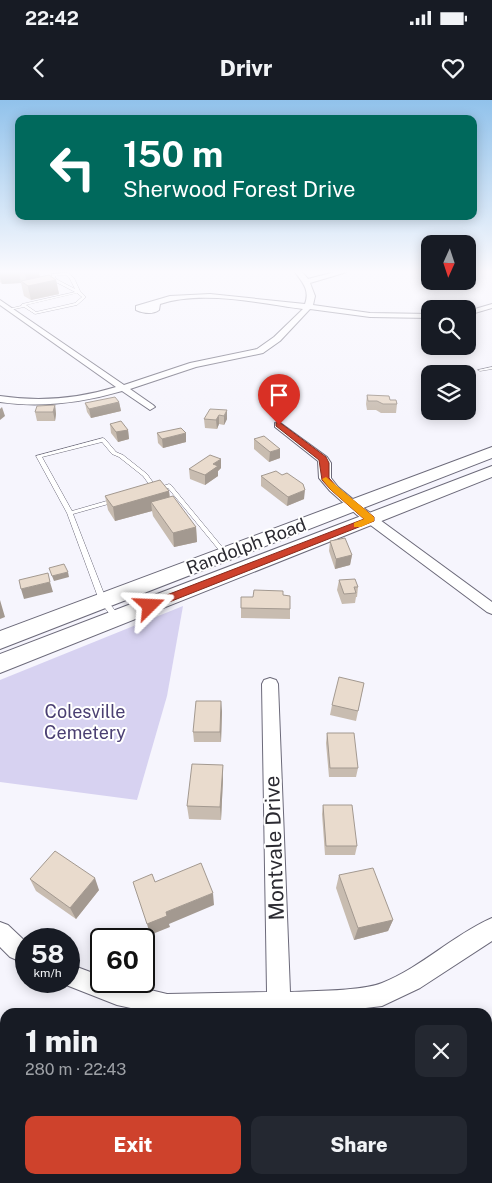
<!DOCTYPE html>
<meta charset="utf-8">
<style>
:root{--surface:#171b24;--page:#242831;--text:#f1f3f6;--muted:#9ea1a6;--accent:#ce422c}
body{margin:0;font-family:"Public Sans",sans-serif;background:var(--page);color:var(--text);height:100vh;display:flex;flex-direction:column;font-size:19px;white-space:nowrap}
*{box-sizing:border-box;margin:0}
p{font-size:16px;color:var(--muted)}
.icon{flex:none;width:28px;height:28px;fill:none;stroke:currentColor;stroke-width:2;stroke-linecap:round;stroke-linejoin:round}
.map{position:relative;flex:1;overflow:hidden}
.drawer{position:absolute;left:0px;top:908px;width:492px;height:176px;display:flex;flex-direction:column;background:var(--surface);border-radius:15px 15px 0 0;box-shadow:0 2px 12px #0003}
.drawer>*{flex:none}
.top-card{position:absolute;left:15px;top:15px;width:462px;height:105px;border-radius:10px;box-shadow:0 2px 12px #0003;background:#00695c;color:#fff;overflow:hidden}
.needle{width:32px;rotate:183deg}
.controls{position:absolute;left:421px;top:135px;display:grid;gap:10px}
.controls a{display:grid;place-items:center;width:55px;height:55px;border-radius:10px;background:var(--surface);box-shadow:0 2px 12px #0003;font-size:25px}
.speed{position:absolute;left:15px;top:828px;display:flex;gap:10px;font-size:25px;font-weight:700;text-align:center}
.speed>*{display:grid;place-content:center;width:65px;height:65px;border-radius:50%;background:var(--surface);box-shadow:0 2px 12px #0003;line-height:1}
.speed small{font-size:12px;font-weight:400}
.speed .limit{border:2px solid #111;border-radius:8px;background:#fff;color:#111}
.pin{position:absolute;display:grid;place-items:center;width:42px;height:42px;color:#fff;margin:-51px -21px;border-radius:50% 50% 50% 0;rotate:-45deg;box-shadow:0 0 5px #0007}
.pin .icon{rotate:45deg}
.me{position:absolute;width:55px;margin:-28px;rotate:69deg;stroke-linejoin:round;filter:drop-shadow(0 0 4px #0008)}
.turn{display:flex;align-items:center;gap:18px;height:105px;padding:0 25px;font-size:22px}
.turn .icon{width:65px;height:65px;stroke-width:2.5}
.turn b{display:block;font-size:35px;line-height:42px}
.round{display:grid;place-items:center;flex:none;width:52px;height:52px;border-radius:10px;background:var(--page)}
.head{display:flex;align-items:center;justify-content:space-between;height:85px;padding:0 25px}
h1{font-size:30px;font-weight:800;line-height:38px}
.action{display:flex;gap:10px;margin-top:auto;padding:10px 25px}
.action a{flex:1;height:58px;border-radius:10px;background:var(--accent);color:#fff;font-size:20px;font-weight:800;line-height:58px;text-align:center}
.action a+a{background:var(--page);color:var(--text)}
.status{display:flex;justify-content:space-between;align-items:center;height:35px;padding:0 25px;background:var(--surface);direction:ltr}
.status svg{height:14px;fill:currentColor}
header{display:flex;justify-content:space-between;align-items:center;height:65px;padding:0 25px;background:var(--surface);font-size:22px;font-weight:800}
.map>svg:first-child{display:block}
</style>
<div class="status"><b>22:42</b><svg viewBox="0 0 49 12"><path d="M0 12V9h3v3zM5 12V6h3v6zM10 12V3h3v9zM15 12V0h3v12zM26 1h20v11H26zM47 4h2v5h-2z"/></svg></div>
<header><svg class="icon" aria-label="back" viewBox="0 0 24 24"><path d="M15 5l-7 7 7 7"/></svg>Drivr<svg class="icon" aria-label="heart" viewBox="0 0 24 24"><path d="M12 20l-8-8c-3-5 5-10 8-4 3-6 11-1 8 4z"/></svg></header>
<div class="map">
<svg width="492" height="1083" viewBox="0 0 492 1083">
<rect width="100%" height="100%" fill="#f6f5fd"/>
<path fill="#d7d2f1" d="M 183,506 L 167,596 L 137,700 L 0,682 L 0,580 Z"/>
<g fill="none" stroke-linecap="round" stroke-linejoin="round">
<g stroke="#6c6a7a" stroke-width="1">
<path id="service" d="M 68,173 L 74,178 L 80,191 L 86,197 L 77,205 L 35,214 L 24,207 L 10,210 L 8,209 L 21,206 L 22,204 L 75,192 L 52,180 L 52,174 ZM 66,175 L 70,179 L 75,189 L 56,179 L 55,176 ZM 77,193 L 82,197 L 75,203 L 36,212 L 26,205 Z
M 492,267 L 492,269 L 480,271 L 478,270 Z
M 103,338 L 105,339 L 116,352 L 123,355 L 147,374 L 157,388 L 169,384 L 171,385 L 228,454 L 225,456 L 223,455 L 168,388 L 157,392 L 154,391 L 143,376 L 119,357 L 112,354 L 102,342 L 42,357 L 72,411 L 117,398 L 120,400 L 119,401 L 73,414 L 106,499 L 121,518 L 117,521 L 114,520 L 99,500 L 67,413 L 36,356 Z"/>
</g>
<g stroke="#6c6a7a" stroke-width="2">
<path id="minor" d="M 295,172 L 302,172 L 308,179 L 335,172 L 347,172 L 310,183 L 315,196 L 313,205 L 370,213 L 430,214 L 430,218 L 370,217 L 310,209 L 280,241 L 263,253 L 196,267 L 130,289 L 153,305 L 155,307 L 150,310 L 122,291 C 81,303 42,308 0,302 L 0,296 C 40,302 77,299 116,287 L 0,205 L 0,200 L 124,285 L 190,263 L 257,249 L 274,237 L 303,209 C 259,203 202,190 160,204 L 159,210 C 152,215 143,213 136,210 L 136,206 L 170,196 L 210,194 L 305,204 C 310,190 303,183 295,172 Z
M 492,204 L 492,208 L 468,215 L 468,211 Z
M 279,322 L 327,357 L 331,363 L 331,378 L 338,387 L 365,409 L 492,502 L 492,514 L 487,512 L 357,415 L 330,391 L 319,378 L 318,361 L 275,327 L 275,323 Z
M 270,578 L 276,580 L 278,584 L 290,892 C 312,891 362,891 382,883 C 422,867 453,835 492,818 L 492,841 L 420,888 L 382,906 L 333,912 L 149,912 L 117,905 L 61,883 L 60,881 L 69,881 L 69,864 L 101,876 L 101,881 L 113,881 L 167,894 L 267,892 L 262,584 L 264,580 Z
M 0,822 L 8,825 L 26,842 L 26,864 L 10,857 L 0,847 Z
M 277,1079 L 303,1079 L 304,1083 L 278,1083 Z"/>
</g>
<g stroke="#6c6a7a" stroke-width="2">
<path id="primary" d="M 492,347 L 492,358 L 0,549 L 0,531 Z
M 492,366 L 492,377 L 0,573 L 0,554 Z"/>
</g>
<use href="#service" fill="#fff" fill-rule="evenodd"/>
<use href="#minor" fill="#fff" fill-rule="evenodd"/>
<use href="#primary" fill="#fff" fill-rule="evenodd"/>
</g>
<path fill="#c8bcb0" d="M 0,172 L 38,172 L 39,173 L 40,177 L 56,180 L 59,194 L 31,200 L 24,196 L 21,183 L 2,184 L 0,182 Z
M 367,295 L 390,300 L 397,304 L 396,313 L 381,313 L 376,310 L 367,310 L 366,304 Z
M 119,302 L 121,311 L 91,318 L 87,312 L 85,303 Z
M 55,305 L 56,314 L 55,321 L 37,321 L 35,312 Z
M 227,310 L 227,319 L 224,325 L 219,324 L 217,329 L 205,328 L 204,319 Z
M 110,324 L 128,330 L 129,339 L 118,342 L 111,333 Z
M 157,333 L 186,342 L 163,348 L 158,343 Z
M 254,339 L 280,358 L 269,362 L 254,349 Z
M 221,368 L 218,371 L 218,376 L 205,385 L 190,379 L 189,369 Z
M 261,376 L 304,399 L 287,406 L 261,386 Z
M 169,391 L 170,397 L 196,427 L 197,442 L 174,447 L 153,416 L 152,411 L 115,421 L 108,410 L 105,396 Z
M 330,441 L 352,455 L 350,465 L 335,469 L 329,451 Z
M 339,480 L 358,487 L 357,497 L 356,497 L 355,503 L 342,504 L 337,490 Z
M 283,495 L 290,509 L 290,519 L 241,518 L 241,508 L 253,497 Z
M 364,583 L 356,621 L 330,615 L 332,605 Z
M 222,611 L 221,642 L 194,642 L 193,632 Z
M 327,633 L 358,668 L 356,677 L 329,677 L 326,643 Z
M 223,665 L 223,679 L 221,720 L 189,719 L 187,706 Z
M 323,705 L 357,746 L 355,755 L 325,755 L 322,714 Z
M 339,775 L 393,820 L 388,831 L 354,840 L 336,788 Z
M 30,779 L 99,790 L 76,819 L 36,791 Z"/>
<path fill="#a39990" d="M 0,172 L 19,172 L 21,183 L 2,184 L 0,177 Z
M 39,173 L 41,183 L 56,180 L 59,194 L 31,200 L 25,174 Z
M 119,302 L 121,311 L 91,318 L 89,309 Z
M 55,305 L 56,314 L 55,321 L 53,312 Z
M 2,307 L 5,316 L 0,320 L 0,309 Z
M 227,310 L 227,319 L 224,325 L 224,316 Z
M 219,315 L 219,324 L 217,329 L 216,320 Z
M 128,330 L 129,339 L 118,342 L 116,332 Z
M 186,333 L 186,342 L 163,348 L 162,339 Z
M 280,349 L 280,358 L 269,362 L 270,352 Z
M 221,359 L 221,368 L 218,371 L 218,376 L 205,385 L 205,375 L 213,364 Z
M 305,390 L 304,399 L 287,406 L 288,397 Z
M 169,391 L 170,405 L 151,402 L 152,411 L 115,421 L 113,407 Z
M 196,427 L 197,442 L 174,447 L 173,433 Z
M 352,455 L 350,465 L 335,469 L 336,459 Z
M 68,472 L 69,477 L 54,481 L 52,476 Z
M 50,482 L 53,492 L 24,499 L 21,489 Z
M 0,500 L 5,517 L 0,519 Z
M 221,601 L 222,611 L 221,642 L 220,632 Z
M 223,665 L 223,679 L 221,720 L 220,707 Z
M 95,778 L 99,790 L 76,819 L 70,808 Z
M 213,793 L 214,805 L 169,824 L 170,827 L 150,835 L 147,824 L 166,812 Z
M 393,820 L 388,831 L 354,840 L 358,828 Z
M 5,971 L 5,992 L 0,999 L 0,978 Z
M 176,1079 L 189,1079 L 178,1083 L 166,1083 Z"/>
<path fill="#e9dbcd" stroke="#a39990" d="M 23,172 L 38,172 L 39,173 L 25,174 Z
M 49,175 L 56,180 L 28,186 L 21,181 Z
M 367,295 L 389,296 L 390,300 L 396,300 L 397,304 L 383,304 L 377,301 L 368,301 Z
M 115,297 L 119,302 L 89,309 L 85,303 Z
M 55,305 L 53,312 L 35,312 L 37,306 Z
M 210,309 L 227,310 L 224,316 L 219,315 L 216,320 L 204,319 Z
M 121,321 L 128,330 L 116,332 L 110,324 Z
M 181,328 L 186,333 L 162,339 L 157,333 Z
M 264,336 L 280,349 L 270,352 L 254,339 Z
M 210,355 L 221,359 L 213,364 L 218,366 L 205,375 L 189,369 Z
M 276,371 L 282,375 L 287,373 L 303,384 L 305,390 L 288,397 L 261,376 Z
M 160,380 L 169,391 L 113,407 L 105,396 Z
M 173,396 L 196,427 L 173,433 L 151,402 Z
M 345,438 L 352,455 L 336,459 L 330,441 Z
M 64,464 L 68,472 L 52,476 L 49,468 Z
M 48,473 L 50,482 L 21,489 L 19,480 Z
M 355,479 L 358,487 L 354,487 L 356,493 L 344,494 L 339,480 Z
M 254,490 L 283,491 L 283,495 L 290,496 L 290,509 L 241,508 L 241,497 L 253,497 Z
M 339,577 L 364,583 L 358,611 L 332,605 Z
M 196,601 L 221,601 L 220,632 L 193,632 Z
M 327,633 L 354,633 L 358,668 L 330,668 Z
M 192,664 L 223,665 L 220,707 L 187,706 Z
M 323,705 L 352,705 L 357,746 L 326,746 Z
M 55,751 L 95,778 L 70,808 L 30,779 Z
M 201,763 L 213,793 L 166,812 L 167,816 L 147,824 L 133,782 L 152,774 L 155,782 Z
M 373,768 L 393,820 L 358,828 L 339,775 Z
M 0,927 L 5,930 L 5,971 L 0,978 Z
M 159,1079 L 176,1079 L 166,1083 L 159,1083 Z"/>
<linearGradient id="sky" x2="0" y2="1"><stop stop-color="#91c2eb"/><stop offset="0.53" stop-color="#fbfafe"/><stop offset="1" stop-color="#fbfafe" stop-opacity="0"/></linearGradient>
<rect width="492" height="324" fill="url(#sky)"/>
<path fill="#ce422c" stroke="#862b1d" d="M 279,322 L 326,357 L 329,363 L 329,378 L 337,387 L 374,417 L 374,421 L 154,508 L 146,508 L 144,506 L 146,503 L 364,419 L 331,390 L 322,380 L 319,360 L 276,326 L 276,323 Z"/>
<path fill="#f59e0b" d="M 326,377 L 374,417 L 374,421 L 361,427 L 354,427 L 354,423 L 364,419 L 331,390 L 322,379 Z"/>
<g text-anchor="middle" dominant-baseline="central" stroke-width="4" stroke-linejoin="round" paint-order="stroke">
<g font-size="18" fill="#2b2a31" stroke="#fff">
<text transform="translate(246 446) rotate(-21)">Randolph Road</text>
</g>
<g font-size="18" fill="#4b4073" stroke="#fff">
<text x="85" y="611">Colesville<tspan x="85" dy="21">Cemetery</tspan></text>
</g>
<g font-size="21" fill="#2b2a31" stroke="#fff">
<text transform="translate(274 748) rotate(-92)">Montvale Drive</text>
</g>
</g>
</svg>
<div class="controls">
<a><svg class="needle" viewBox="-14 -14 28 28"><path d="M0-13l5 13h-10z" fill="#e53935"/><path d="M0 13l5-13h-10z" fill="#9ea1a6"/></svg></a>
<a><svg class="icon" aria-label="search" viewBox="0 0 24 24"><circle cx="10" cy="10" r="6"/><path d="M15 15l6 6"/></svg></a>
<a><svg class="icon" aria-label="layers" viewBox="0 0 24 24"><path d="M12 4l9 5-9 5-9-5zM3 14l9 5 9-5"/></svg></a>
</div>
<div class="speed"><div>58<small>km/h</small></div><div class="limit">60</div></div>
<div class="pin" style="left:279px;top:325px;background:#d93025"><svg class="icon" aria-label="arrive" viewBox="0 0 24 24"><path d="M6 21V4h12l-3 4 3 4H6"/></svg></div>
<svg class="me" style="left:150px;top:506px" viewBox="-20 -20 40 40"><path d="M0-17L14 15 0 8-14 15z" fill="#ce422c" stroke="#fff" stroke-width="4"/></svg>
<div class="top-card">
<div class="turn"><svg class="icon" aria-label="left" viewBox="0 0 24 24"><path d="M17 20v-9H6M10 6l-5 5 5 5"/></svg><div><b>150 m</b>Sherwood Forest Drive</div></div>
</div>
<section class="drawer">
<div class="head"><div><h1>1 min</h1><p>280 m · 22:43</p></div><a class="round"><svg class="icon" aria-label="close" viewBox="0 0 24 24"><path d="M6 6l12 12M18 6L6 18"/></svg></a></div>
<div class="action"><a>Exit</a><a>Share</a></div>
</section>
</div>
